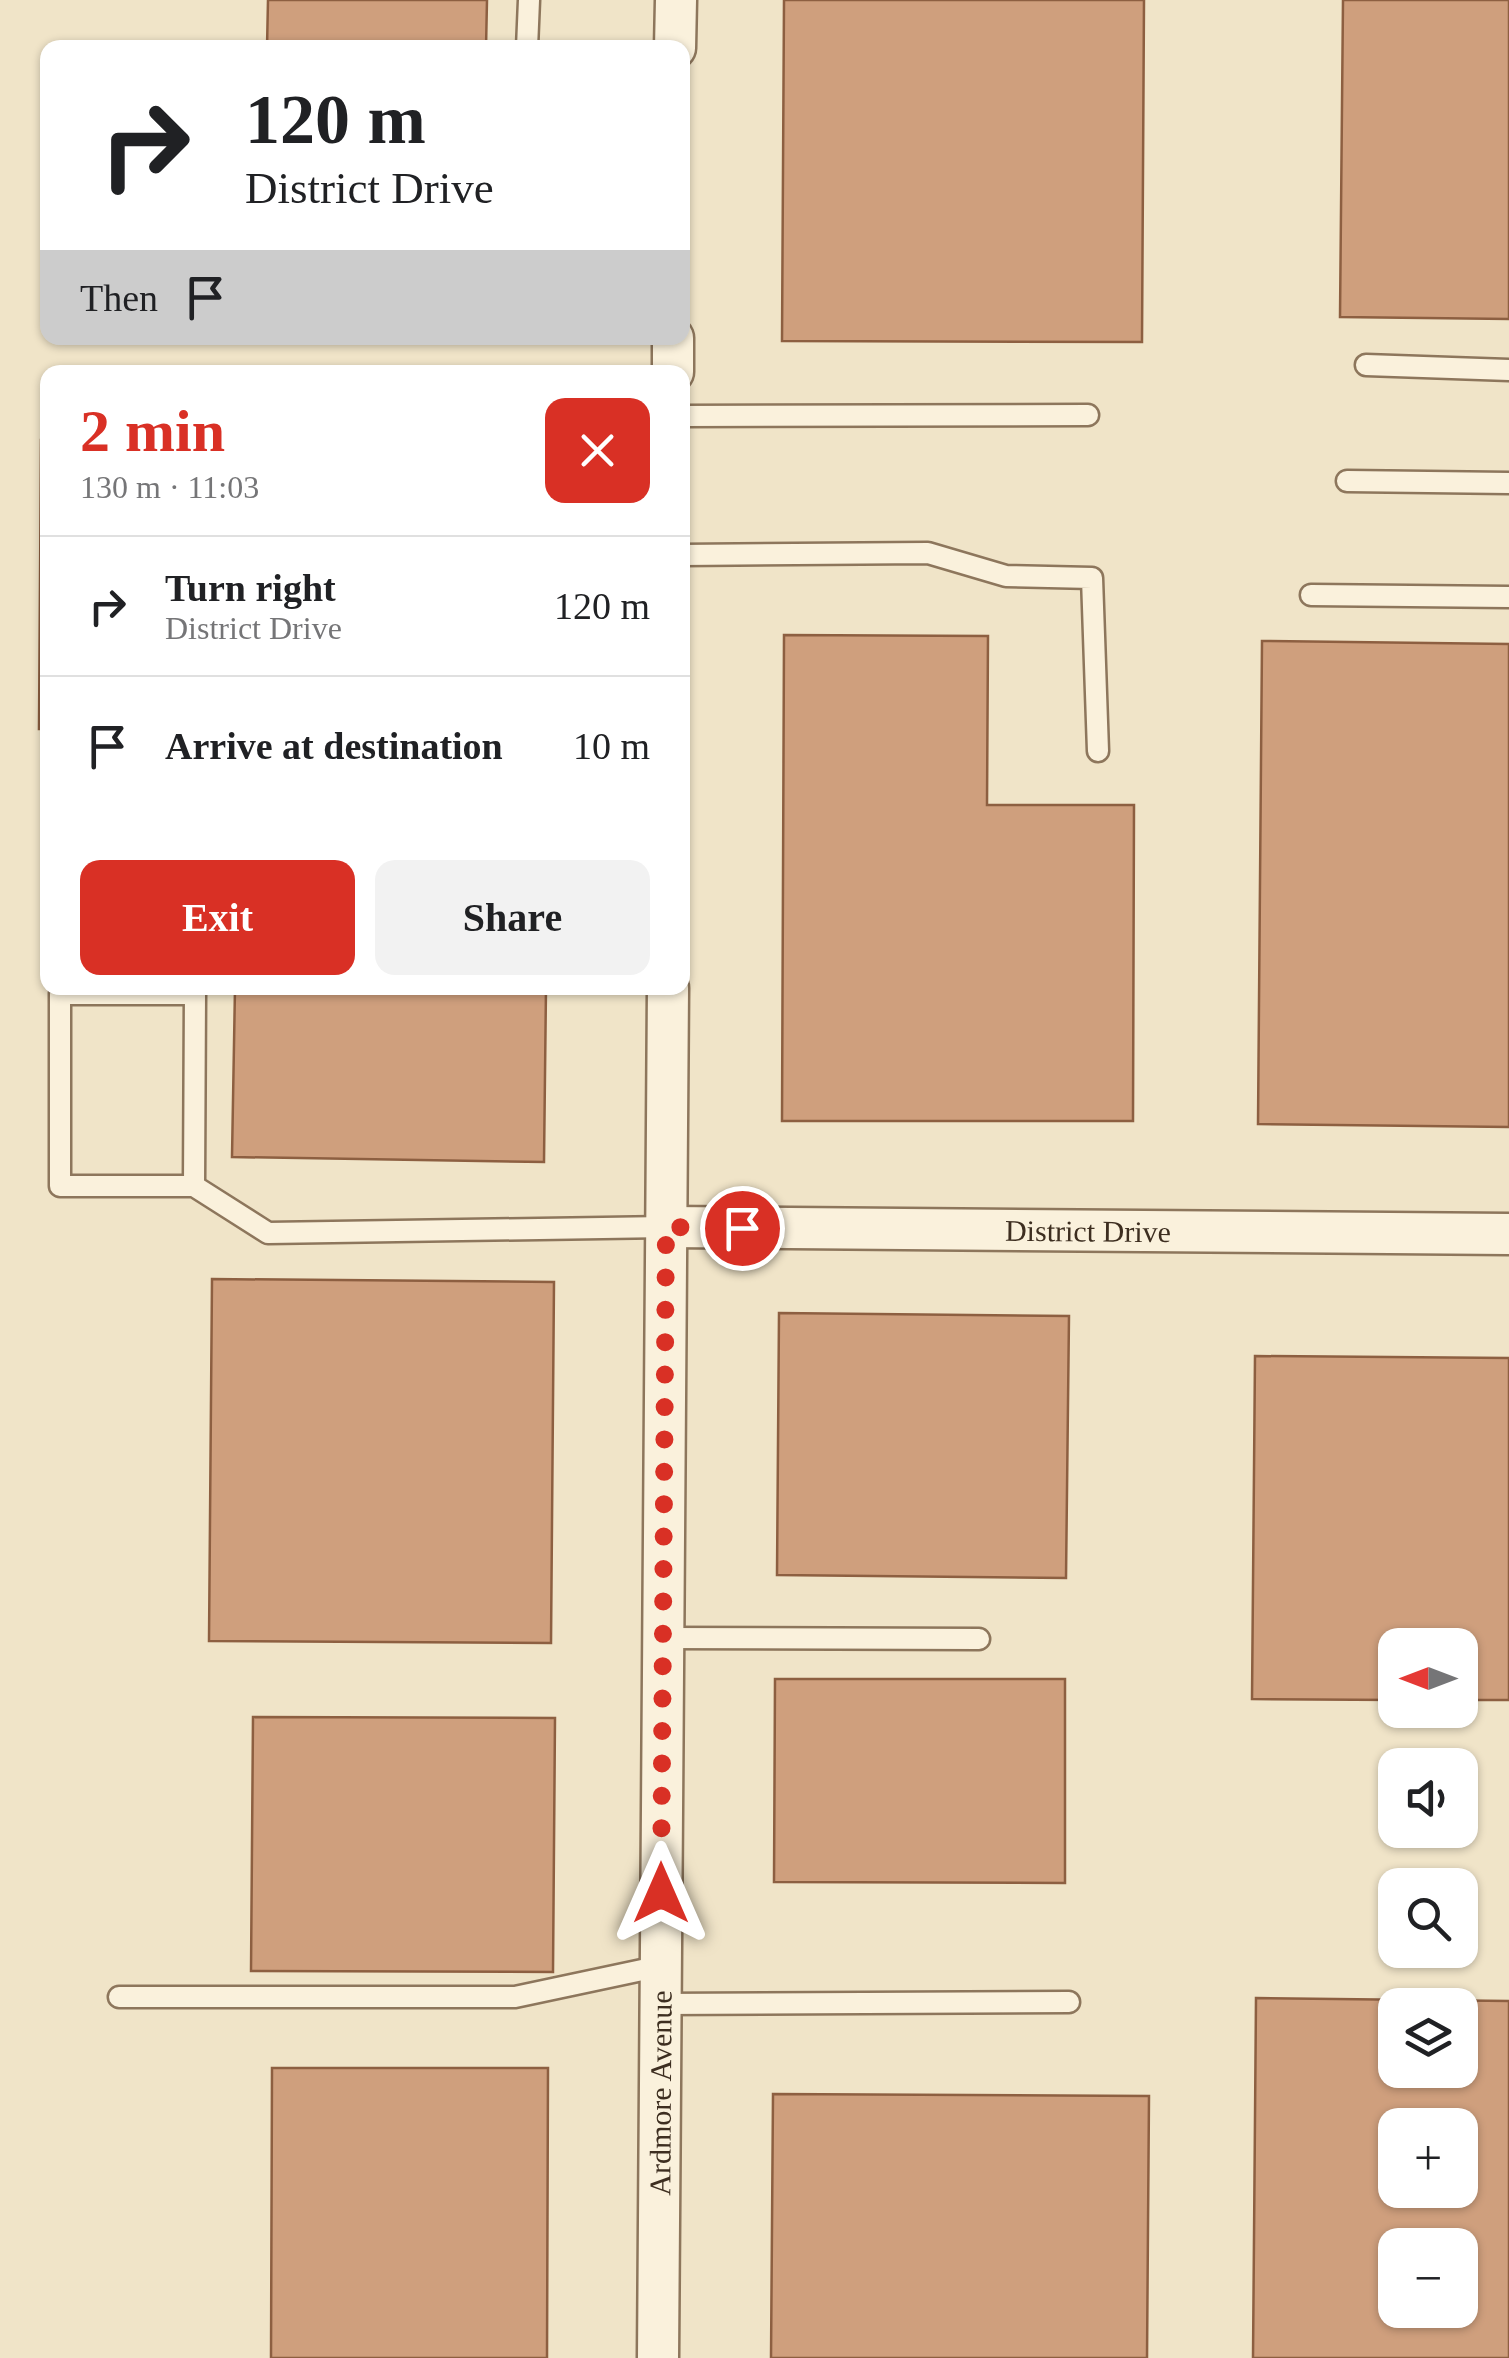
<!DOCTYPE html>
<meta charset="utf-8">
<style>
:root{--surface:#fff;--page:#f2f2f2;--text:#202124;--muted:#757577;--line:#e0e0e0;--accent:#d93025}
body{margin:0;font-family:Georgia,serif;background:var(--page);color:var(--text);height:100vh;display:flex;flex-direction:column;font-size:38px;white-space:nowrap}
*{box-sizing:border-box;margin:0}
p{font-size:32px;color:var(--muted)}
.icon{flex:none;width:55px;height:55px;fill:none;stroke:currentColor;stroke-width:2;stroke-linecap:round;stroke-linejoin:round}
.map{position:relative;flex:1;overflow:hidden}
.sheet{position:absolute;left:40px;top:365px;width:650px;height:630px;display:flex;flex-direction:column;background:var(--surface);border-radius:20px;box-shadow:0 2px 8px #0004}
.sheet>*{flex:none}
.hud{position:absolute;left:40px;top:40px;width:650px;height:305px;border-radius:20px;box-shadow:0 2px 8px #0004;background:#fff;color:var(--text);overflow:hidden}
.needle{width:65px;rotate:270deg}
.fabs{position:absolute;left:1378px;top:1628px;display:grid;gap:20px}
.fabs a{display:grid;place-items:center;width:100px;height:100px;border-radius:20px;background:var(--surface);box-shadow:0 2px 8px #0004;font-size:50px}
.pin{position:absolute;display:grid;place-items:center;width:85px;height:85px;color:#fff;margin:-42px;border:5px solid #fff;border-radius:50%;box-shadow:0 2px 10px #0007}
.me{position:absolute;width:110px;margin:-55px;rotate:0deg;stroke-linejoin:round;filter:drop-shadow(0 0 8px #0008)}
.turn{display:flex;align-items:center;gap:35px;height:210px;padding:0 40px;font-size:45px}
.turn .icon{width:130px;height:130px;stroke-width:2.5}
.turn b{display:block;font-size:70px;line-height:85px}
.then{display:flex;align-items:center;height:95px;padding:0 40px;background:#0003;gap:20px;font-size:38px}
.round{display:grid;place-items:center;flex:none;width:105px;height:105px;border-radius:20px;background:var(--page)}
.overview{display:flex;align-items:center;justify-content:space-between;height:170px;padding:0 40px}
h1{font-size:60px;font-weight:700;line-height:75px;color:var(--accent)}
.button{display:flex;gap:20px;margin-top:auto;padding:20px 40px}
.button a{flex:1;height:115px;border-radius:20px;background:var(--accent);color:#fff;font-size:40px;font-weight:700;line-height:115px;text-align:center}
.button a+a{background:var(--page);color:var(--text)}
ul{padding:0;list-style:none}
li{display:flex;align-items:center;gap:30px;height:140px;padding:0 40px;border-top:2px solid var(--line)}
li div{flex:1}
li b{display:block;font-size:38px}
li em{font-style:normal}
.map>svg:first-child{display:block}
</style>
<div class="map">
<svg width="1509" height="2358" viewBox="0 0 1509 2358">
<rect width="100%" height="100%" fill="#f0e4c8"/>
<path fill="#cf9f7d" stroke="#8d5f41" stroke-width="2.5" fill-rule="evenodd" d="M 268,0 L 487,0 L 486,48 L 267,48 Z
M 784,0 L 1144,0 L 1142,342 L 782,341 Z
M 1343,0 L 1509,0 L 1509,319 L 1340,317 Z
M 41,440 L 48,440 L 48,729 L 39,729 Z
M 784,635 L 988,636 L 987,805 L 1134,805 L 1133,1121 L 782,1121 Z
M 1262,641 L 1509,644 L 1509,1127 L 1258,1124 Z
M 235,988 L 546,988 L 544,1162 L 232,1157 Z
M 212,1279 L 554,1282 L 551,1643 L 209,1641 Z
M 779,1313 L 1069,1316 L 1066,1578 L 777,1575 Z
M 1255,1356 L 1509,1358 L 1509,1700 L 1460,1700 L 1460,1645 L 1395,1645 L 1395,1700 L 1252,1699 Z
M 775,1679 L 1065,1679 L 1065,1883 L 774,1882 Z
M 253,1717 L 555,1718 L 553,1972 L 251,1971 Z
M 1256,1998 L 1509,2001 L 1509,2358 L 1253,2358 ZM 1395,2005 L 1460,2005 L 1460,2070 L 1395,2070 ZM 1395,2125 L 1460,2125 L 1460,2190 L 1395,2190 ZM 1395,2245 L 1460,2245 L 1460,2310 L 1395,2310 Z
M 272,2068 L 548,2068 L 547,2358 L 271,2358 Z
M 773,2094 L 1149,2096 L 1147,2358 L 771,2358 Z"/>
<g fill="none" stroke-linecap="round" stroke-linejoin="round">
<g stroke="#8d765c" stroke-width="25">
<path id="lane" d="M 527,48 L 529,0
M 1366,365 L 1509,370
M 682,416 L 1088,415
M 1347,481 L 1509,483
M 682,555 L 928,553 L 1006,576 L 1092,578 L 1098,751
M 1311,595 L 1509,597
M 194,1186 L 195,994 L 60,994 L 60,1186 L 194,1186 L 268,1233 L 666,1227
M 663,1638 L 979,1639
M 119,1997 L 515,1997 L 661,1966
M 661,2004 L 1069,2002"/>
</g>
<g stroke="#8d765c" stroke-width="45">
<g id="street">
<path d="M 675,48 L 676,0"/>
<path d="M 673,372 L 673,338"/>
<path id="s1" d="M 666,1227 L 1509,1234"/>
<path id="s2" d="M 658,2358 L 668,988"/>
</g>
</g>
<use href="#lane" stroke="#faf1dc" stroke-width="20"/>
<use href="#street" stroke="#faf1dc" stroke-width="40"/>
</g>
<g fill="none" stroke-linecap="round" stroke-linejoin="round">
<path stroke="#d93025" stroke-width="18" stroke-dasharray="0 32.4" d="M 661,1893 L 666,1227 L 742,1228"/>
</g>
<g text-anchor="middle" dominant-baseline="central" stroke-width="8" stroke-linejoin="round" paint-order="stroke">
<g font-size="30" fill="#3d2e20" stroke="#f7eed8">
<text stroke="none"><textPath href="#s1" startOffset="422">District Drive</textPath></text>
<text stroke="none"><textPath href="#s2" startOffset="265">Ardmore Avenue</textPath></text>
</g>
</g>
</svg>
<div class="fabs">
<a><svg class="needle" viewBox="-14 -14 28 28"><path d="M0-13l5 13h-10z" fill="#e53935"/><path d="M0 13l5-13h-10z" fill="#757577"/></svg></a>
<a><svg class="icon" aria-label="sound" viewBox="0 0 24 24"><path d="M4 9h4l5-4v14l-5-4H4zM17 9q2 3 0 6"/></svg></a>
<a><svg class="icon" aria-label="search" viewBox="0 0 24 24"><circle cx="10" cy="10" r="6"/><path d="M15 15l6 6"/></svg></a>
<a><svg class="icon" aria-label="layers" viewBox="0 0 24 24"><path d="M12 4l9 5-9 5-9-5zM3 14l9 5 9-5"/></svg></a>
<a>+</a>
<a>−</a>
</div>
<div class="pin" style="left:742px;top:1228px;background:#d93025"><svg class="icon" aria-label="arrive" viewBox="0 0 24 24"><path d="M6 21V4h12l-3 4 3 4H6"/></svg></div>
<svg class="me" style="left:661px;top:1893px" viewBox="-20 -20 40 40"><path d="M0-17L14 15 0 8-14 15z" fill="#d93025" stroke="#fff" stroke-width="4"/></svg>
<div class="hud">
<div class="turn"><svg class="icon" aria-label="right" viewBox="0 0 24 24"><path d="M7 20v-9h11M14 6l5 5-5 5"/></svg><div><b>120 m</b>District Drive</div></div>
<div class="then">Then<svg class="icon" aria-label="arrive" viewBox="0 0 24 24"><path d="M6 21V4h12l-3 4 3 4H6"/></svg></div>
</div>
<section class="sheet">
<div class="overview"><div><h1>2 min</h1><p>130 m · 11:03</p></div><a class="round" style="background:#d93025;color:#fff"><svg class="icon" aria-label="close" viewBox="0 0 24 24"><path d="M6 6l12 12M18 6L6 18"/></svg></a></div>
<ul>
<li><svg class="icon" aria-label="right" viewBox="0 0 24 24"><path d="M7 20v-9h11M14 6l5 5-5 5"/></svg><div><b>Turn right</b><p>District Drive</p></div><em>120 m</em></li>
<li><svg class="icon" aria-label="arrive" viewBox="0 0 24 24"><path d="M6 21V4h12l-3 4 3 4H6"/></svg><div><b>Arrive at destination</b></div><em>10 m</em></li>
</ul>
<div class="button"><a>Exit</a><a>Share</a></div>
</section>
</div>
